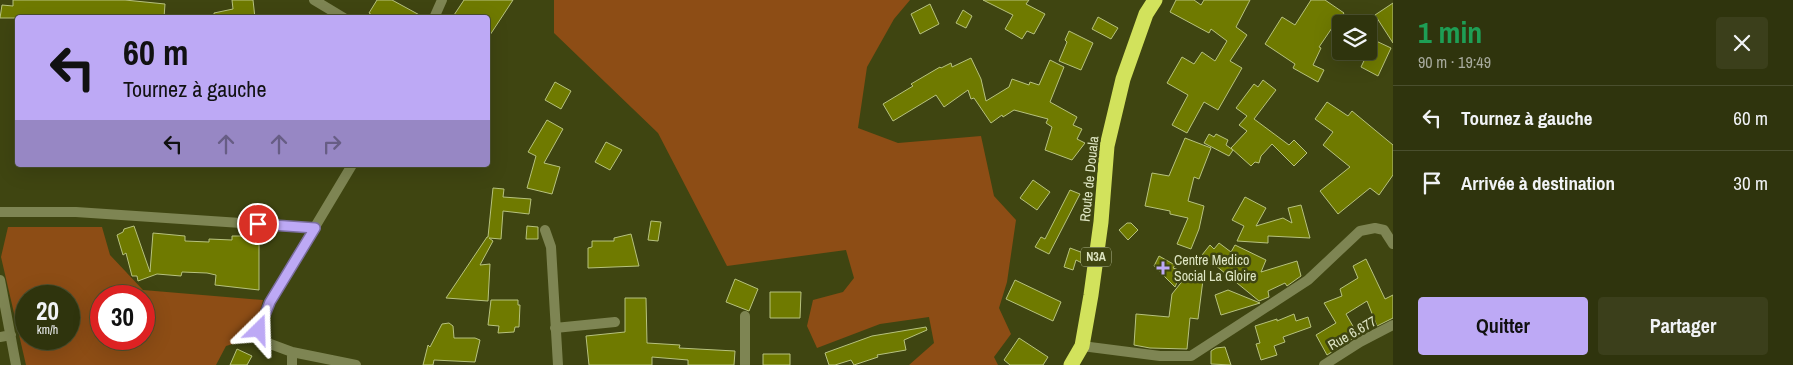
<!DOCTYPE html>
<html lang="fr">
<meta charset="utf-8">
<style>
:root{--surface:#2f340d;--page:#3b3f1b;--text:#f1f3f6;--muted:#a7aa9d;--line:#4a4f2e;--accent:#bda9f5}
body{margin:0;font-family:"Archivo Narrow",sans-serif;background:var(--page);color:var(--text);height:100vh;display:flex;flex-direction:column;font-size:19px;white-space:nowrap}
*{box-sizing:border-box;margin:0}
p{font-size:16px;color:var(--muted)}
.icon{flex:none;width:28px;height:28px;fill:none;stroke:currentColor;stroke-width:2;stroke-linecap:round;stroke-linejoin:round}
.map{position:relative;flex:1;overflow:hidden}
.drawer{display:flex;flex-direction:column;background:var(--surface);width:400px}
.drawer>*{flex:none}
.guide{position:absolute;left:15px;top:15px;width:475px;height:152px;border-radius:5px;box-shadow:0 5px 20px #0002,0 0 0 1px var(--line);background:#bda9f5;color:#111;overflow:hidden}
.fabs{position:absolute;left:1332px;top:15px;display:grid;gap:10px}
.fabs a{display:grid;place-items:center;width:45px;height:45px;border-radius:5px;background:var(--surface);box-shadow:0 5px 20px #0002,0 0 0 1px var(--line);font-size:25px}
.speed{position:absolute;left:15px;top:285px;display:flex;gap:10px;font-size:25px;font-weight:700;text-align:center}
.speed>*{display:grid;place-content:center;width:65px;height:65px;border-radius:50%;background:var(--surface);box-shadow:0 5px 20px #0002,0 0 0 1px var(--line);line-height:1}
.speed small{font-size:12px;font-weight:400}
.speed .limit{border:8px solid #d22;background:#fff;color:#111}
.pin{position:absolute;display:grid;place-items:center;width:42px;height:42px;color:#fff;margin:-21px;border:2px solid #fff;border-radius:50%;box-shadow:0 1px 5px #0007}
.me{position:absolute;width:55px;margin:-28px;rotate:22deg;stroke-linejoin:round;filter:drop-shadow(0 0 4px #0008)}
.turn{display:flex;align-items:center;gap:18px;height:105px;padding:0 25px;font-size:22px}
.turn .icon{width:65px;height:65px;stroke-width:2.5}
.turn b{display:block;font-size:35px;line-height:42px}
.lanes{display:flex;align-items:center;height:48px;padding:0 25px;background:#0003;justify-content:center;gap:25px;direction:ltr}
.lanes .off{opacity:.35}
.round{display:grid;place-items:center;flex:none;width:52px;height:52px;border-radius:5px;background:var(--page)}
.head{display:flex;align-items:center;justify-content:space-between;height:85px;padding:0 25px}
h1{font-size:30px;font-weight:700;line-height:38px;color:#1e9e55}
.button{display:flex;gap:10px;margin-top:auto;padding:10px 25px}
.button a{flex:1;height:58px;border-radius:5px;background:var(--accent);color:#111;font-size:20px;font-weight:700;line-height:58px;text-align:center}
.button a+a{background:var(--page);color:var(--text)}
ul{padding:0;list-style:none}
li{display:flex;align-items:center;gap:15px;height:65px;padding:0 25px;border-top:1px solid var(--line)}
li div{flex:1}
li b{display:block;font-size:19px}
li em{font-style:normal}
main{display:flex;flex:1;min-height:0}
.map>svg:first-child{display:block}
</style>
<main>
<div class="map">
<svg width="1393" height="365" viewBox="0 0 1393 365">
<rect width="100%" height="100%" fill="#3f4511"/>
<path fill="#8d4d15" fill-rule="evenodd" d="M 554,0 L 910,0 L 894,19 L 867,67 L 858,128 L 898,143 L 981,136 L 994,196 L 1016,220 L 1007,282 L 999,308 L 1011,334 L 994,357 L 998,365 L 909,365 L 934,343 L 929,317 L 880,324 L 817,348 L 807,326 L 813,300 L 843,292 L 854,278 L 846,250 L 727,266 L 658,133 L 554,33 Z
M 8,227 L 102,227 L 110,255 L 143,290 L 263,300 L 253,338 L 226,346 L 216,365 L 26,365 L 1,257 ZM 26,296 L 69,296 L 69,339 L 26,339 ZM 101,296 L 144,296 L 144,339 L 101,339 Z"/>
<path fill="#6f7a00" stroke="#b7c27e" d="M 13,0 L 125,0 L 165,4 L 164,18 L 0,18 L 2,5 L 13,6 Z
M 232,0 L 253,0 L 255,18 L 214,18 L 214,13 L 233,9 Z
M 377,0 L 392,0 L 425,18 L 377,18 L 369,13 Z
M 464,0 L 513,0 L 488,38 L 488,18 L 452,18 Z
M 983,0 L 1029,0 L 1026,4 L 1045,14 L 1034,34 L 1027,31 L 1022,39 L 1005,29 L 1013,15 Z
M 1176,0 L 1194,0 L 1201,5 L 1204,0 L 1250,0 L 1236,27 L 1247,35 L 1230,61 L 1242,68 L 1218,110 L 1204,102 L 1187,133 L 1172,125 L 1188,95 L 1167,83 L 1182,57 L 1194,64 L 1202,52 L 1215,61 L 1227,41 L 1211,29 L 1209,33 L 1170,12 Z
M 1311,0 L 1325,0 L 1344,13 L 1335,26 L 1334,25 L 1319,47 L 1321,48 L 1313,65 L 1324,70 L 1318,82 L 1293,68 L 1295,64 L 1265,44 L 1282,17 L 1295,25 Z
M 1393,3 L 1393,43 L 1375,15 Z
M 930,4 L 939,24 L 920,34 L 911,14 Z
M 963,10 L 972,16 L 966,28 L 956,23 Z
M 1098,17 L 1118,28 L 1111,39 L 1092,29 Z
M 1069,31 L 1093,43 L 1081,70 L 1059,61 L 1067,42 L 1065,40 Z
M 1374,40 L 1391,48 L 1378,76 L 1361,67 Z
M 971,58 L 981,79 L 986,101 L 1009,87 L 1012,79 L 1029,85 L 1030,82 L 1039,85 L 1050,60 L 1064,67 L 1050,102 L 1077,117 L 1073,125 L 1082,129 L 1077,139 L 1085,143 L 1072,160 L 1045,150 L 1052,127 L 1046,123 L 1048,119 L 1014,110 L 1003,117 L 1002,115 L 991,123 L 974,98 L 971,99 L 968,90 L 944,107 L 936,95 L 893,121 L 883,104 L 913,86 L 911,84 L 940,67 L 941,68 L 951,63 L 952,67 Z
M 1263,80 L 1276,90 L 1254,119 L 1289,145 L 1294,140 L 1307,153 L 1294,166 L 1272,144 L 1261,156 L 1259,163 L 1255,162 L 1251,166 L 1231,148 L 1247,131 L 1239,125 L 1247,116 L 1236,108 L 1254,84 L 1258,87 Z
M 555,82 L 571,91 L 561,109 L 545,100 Z
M 1327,102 L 1348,116 L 1352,111 L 1393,145 L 1393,175 L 1379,195 L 1370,188 L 1338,214 L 1320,191 L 1350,167 L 1323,145 L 1333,132 L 1315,119 Z
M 547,120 L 563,129 L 544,163 L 560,167 L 552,194 L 527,188 L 536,156 L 528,152 Z
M 1209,134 L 1214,137 L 1216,134 L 1228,140 L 1226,145 L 1233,150 L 1229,156 L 1204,143 Z
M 1185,138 L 1211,148 L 1199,179 L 1194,177 L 1188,201 L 1204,206 L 1199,229 L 1191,249 L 1177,244 L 1188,218 L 1170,214 L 1170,211 L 1145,206 L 1152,173 L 1169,176 Z
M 606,142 L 622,150 L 610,170 L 595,162 Z
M 1033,180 L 1050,192 L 1037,210 L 1020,198 Z
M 493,188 L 504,189 L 503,197 L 531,199 L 529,214 L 503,211 L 501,239 L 489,238 L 493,241 L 480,265 L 490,264 L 488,301 L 446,298 L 487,237 L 488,237 Z
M 1070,190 L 1080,194 L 1049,254 L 1035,247 L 1041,237 L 1045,239 Z
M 1245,197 L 1266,208 L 1256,226 L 1283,218 L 1292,223 L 1288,208 L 1301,205 L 1310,238 L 1268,236 L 1268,243 L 1237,241 L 1244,226 L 1232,220 Z
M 651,221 L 661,222 L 658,241 L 648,240 Z
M 1127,223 L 1131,223 L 1138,230 L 1128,240 L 1119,230 Z
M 134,226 L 150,272 L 153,233 L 185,236 L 185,241 L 209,242 L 209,239 L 232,240 L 232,236 L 259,236 L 259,290 L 215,285 L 216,275 L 207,273 L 182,272 L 181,276 L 157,274 L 138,281 L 137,276 L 132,276 L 126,253 L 123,255 L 117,235 L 123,232 L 124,229 Z
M 527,226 L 538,227 L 538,239 L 526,239 Z
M 631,234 L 639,266 L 588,268 L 588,248 L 592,247 L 592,241 L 614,241 L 614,238 Z
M 1219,243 L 1231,252 L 1235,245 L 1266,260 L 1261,272 L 1297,261 L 1301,276 L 1287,286 L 1285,283 L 1268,291 L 1269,297 L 1259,301 L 1215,265 L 1214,267 L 1204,259 L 1202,255 L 1210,245 L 1214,249 Z
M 1070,248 L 1086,254 L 1082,263 L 1076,260 L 1073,270 L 1064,267 Z
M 1159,256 L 1175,265 L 1173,268 L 1182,271 L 1175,287 L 1154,266 Z
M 1366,259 L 1385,299 L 1393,295 L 1393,318 L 1377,326 L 1367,301 L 1346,314 L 1358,335 L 1327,355 L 1316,335 L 1336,323 L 1324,303 L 1342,296 L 1340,289 L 1358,278 L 1353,266 Z
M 1188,274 L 1203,280 L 1198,319 L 1190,318 L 1187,349 L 1150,348 L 1134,345 L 1136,314 L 1169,317 L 1172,294 Z
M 735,279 L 758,289 L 749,311 L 726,302 Z
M 1015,280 L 1061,302 L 1053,321 L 1006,299 Z
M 1228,290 L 1260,303 L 1221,315 L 1215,295 Z
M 770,292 L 801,292 L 800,318 L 770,318 Z
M 625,298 L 646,298 L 647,343 L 680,345 L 679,348 L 735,351 L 734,365 L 688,365 L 688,360 L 652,357 L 652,365 L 589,365 L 586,336 L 625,332 Z
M 491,300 L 518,300 L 518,305 L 520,305 L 519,327 L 515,327 L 514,332 L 498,333 L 499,326 L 488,325 Z
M 1294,314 L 1296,321 L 1308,317 L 1311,327 L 1283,337 L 1285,342 L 1274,346 L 1277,355 L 1261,360 L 1256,344 L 1260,343 L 1255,326 L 1277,319 L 1277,321 Z
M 449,323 L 453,326 L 454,338 L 475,338 L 480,340 L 475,362 L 434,360 L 433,365 L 423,365 L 428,345 L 430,347 L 442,324 Z
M 926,327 L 927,330 L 904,340 L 906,350 L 877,355 L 878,357 L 854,365 L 851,360 L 835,365 L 829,365 L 825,353 L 872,336 Z
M 1019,338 L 1048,357 L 1043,365 L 1010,365 L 1004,360 Z
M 1225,347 L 1231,365 L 1211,364 L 1211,351 L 1216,348 Z
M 237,349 L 252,356 L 247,365 L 230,365 Z
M 763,354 L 790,354 L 790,365 L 763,365 Z"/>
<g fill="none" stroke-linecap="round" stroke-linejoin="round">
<path stroke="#7e8553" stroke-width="10" d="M 314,0 L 344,18
M 434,18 L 442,0
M 352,165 L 270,302 L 259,330 L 261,336 L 265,342 L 292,352 L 356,365
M 0,212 L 76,212 L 315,228
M 545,230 L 551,247 L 558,365
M 0,280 L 16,365
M 745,316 L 745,365
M 555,328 L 615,322
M 0,337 L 11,335
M 1082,346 L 1160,356 L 1191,356 L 1308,280 L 1360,231 L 1375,228 L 1384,230 L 1393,244
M 292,365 L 292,352
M 1324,365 L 1360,342 L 1393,325"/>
<path stroke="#d2e25c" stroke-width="15" d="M 1071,365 L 1082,346 L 1091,295 L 1101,222 L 1107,146 L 1123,79 L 1146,14 L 1155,0"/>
</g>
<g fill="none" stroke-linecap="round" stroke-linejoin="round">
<g stroke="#7b6e9f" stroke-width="12">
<path id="route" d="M 258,224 L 315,228 L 270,302 L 259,330"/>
</g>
<use href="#route" stroke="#bda9f5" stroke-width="9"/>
</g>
<path fill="#bda9f5" stroke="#3f4511" stroke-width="2" d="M1160.5 260.5h5v5h5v5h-5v5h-5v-5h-5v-5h5z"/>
<g text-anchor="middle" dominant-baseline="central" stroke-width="5" stroke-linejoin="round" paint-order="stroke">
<rect fill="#3f4511" stroke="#afb68e" stroke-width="1" x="1081" y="247.5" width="30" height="19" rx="4"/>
<g font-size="12" font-weight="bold" fill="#dfe6c4">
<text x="1096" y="257">N3A</text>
</g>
<g font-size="14" fill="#dfe6c4" stroke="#3f4511">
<text transform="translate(1089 179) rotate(-84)">Route de Douala</text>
<text transform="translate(1352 333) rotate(-30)">Rue 6.677</text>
</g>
<g font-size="14" fill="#dfe6c4" stroke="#3f4511" text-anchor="start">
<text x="1174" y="260">Centre Medico<tspan x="1174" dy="16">Social La Gloire</tspan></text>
</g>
</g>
</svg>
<div class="fabs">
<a><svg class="icon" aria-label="layers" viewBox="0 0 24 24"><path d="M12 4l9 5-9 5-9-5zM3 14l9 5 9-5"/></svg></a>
</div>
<div class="speed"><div>20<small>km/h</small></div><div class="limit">30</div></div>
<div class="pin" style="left:258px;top:224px;background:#d93025"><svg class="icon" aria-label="arrive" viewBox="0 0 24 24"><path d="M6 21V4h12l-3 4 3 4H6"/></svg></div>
<svg class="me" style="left:259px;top:330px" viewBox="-20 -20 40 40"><path d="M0-17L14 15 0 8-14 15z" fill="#bda9f5" stroke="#fff" stroke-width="4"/></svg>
<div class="guide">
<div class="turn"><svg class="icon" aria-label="left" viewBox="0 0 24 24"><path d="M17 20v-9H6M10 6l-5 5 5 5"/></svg><div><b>60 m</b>Tournez à gauche</div></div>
<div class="lanes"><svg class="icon" aria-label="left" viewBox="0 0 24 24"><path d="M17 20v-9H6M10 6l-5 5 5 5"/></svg><svg class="icon off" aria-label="ahead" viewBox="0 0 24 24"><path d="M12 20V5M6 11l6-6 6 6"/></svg><svg class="icon off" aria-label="ahead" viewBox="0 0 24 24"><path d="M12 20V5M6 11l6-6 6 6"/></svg><svg class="icon off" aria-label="right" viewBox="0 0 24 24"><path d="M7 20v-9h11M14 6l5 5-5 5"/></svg></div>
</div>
</div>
<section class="drawer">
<div class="head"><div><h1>1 min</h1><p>90 m · 19:49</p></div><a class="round"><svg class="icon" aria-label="close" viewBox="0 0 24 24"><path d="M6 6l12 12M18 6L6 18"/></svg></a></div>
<ul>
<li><svg class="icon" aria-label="left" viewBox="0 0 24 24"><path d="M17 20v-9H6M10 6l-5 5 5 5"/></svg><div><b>Tournez à gauche</b></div><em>60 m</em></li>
<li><svg class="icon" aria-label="arrive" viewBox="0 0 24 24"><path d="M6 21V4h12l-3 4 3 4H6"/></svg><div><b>Arrivée à destination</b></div><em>30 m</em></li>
</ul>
<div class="button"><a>Quitter</a><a>Partager</a></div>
</section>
</main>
